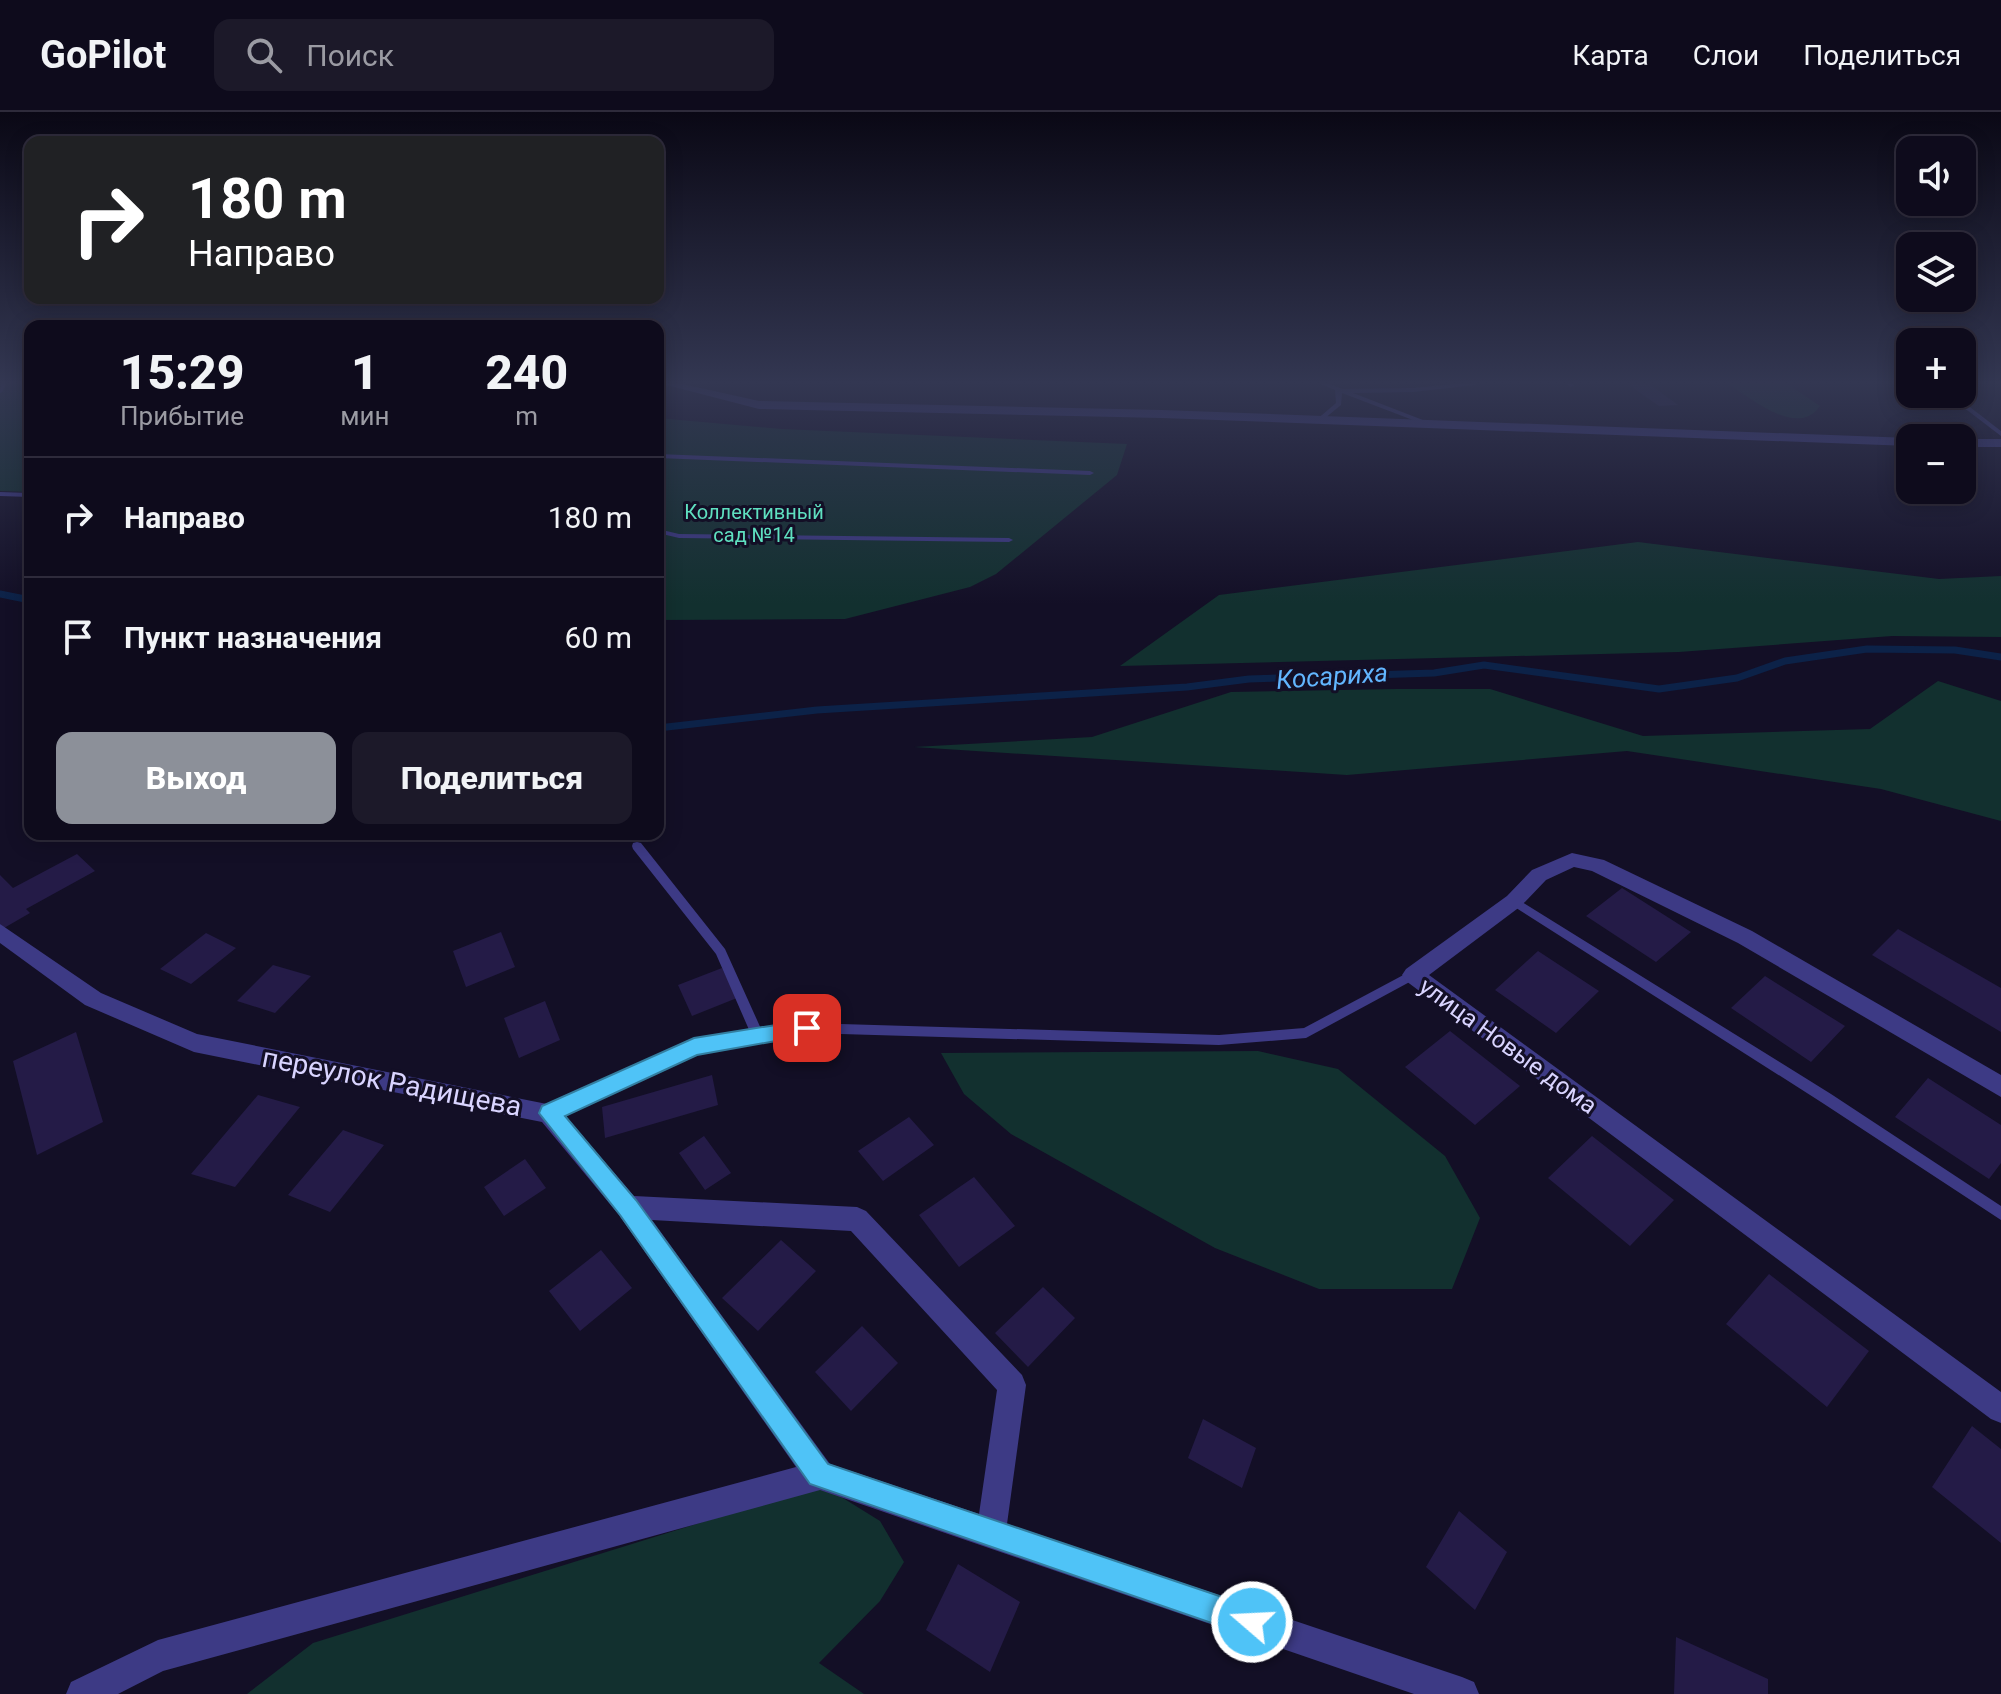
<!DOCTYPE html>
<html lang="ru">
<meta charset="utf-8">
<style>
:root{--surface:#0e0b1c;--page:#1c1929;--text:#f1f3f6;--muted:#9b9ba3;--line:#2e2b3b;--accent:#8c9099}
body{margin:0;font-family:Roboto,sans-serif;background:var(--page);color:var(--text);height:100vh;display:flex;flex-direction:column;font-size:30px;white-space:nowrap}
*{box-sizing:border-box;margin:0}
p{font-size:26px;color:var(--muted)}
.icon{flex:none;width:44px;height:44px;fill:none;stroke:currentColor;stroke-width:2;stroke-linecap:round;stroke-linejoin:round}
.map{position:relative;flex:1;overflow:hidden}
.details{position:absolute;left:24px;top:208px;width:640px;height:520px;display:flex;flex-direction:column;background:var(--surface);border-radius:16px;box-shadow:0 4px 20px #0003,0 0 0 2px var(--line)}
.details>*{flex:none}
.top-card{position:absolute;left:24px;top:24px;width:640px;height:168px;border-radius:16px;box-shadow:0 4px 20px #0003,0 0 0 2px var(--line);background:#202124;color:#fff;overflow:hidden}
.buttons{position:absolute;left:1896px;top:24px;display:grid;gap:16px}
.buttons a{display:grid;place-items:center;width:80px;height:80px;border-radius:16px;background:var(--surface);box-shadow:0 4px 20px #0003,0 0 0 2px var(--line);font-size:40px}
.pin{position:absolute;display:grid;place-items:center;width:68px;height:68px;color:#fff;margin:-34px;border-radius:16px;box-shadow:0 4px 12px #0006}
.me{position:absolute;width:88px;margin:-44px;rotate:289deg;stroke-linejoin:round;filter:drop-shadow(0 0 6px #0008)}
.turn{display:flex;align-items:center;gap:28px;height:168px;padding:0 32px;font-size:36px}
.turn .icon{width:104px;height:104px;stroke-width:2.5}
.turn b{display:block;font-size:56px;line-height:68px}
.eta{display:flex;justify-content:space-evenly;align-items:center;height:136px;text-align:center}
.eta b{font-size:48px;font-weight:800;line-height:56px}
.primary-button{display:flex;gap:16px;margin-top:auto;padding:16px 32px}
.primary-button a{flex:1;height:92px;border-radius:16px;background:var(--accent);color:#fff;font-size:32px;font-weight:800;line-height:92px;text-align:center}
.primary-button a+a{background:var(--page);color:var(--text)}
ul{padding:0;list-style:none}
li{display:flex;align-items:center;gap:24px;height:120px;padding:0 32px;border-top:2px solid var(--line)}
li div{flex:1}
li b{display:block;font-size:30px}
li em{font-style:normal}
header{display:flex;align-items:center;gap:48px;box-sizing:border-box;height:112px;padding:0 40px;background:var(--surface);border-bottom:2px solid var(--line)}
header strong{font-size:38px}
nav{display:flex;gap:44px;margin-inline-start:auto;font-size:28px}
.search{width:560px;height:72px;background:var(--page);display:flex;align-items:center;gap:20px;box-sizing:border-box;padding:0 28px;border-radius:16px;color:var(--muted);font-size:30px}
.map>svg:first-child{display:block}
</style>
<header>
<strong>GoPilot</strong>
<div class="search"><svg class="icon" aria-label="search" viewBox="0 0 24 24"><circle cx="10" cy="10" r="6"/><path d="M15 15l6 6"/></svg>Поиск</div>
<nav><a>Карта</a><a>Слои</a><a>Поделиться</a></nav>
</header>
<div class="map">
<svg width="2001" height="1582" viewBox="0 0 2001 1582">
<rect width="100%" height="100%" fill="#130f26"/>
<path fill="#12302f" d="M 0,271 L 30,271 L 30,380 L 0,379 Z
M 1727,271 L 1786,271 L 1820,294 C 1798,327 1749,285 1727,271 Z
M 658,306 L 782,317 L 1127,332 L 1117,363 L 996,462 L 970,475 L 845,507 L 658,508 Z
M 1638,430 L 1939,467 L 2001,464 L 2001,525 L 1892,524 L 1679,540 L 1120,554 L 1219,483 Z
M 1938,569 L 2001,589 L 2001,709 L 1881,677 L 1627,639 L 1347,663 L 914,635 L 1092,625 L 1231,580 L 1396,577 L 1490,577 L 1643,624 L 1870,617 Z
M 1258,939 L 1338,957 L 1445,1044 L 1480,1106 L 1452,1177 L 1319,1177 L 1215,1136 L 1011,1022 L 964,982 L 941,941 Z
M 822,1373 L 880,1409 L 904,1450 L 880,1489 L 819,1551 L 864,1582 L 247,1582 L 313,1531 Z"/>
<g fill="none" stroke-linecap="round" stroke-linejoin="round">
<path stroke="#0c2248" stroke-width="7" d="M 0,482 L 30,488
M 658,616 L 817,598 L 1187,575 L 1249,567 L 1434,561 L 1484,553 L 1659,577 L 1737,566 L 1785,549 L 1867,537 L 1955,538 L 2001,545"/>
</g>
<path fill="#241b47" d="M 1626,271 L 1648,271 L 1678,293 L 1659,294 Z
M 77,742 L 95,759 L 26,797 L 30,801 L 4,816 L 0,812 L 0,763 L 13,776 Z
M 1622,776 L 1691,820 L 1656,850 L 1586,804 Z
M 1898,817 L 2001,876 L 2001,920 L 1872,843 Z
M 501,820 L 515,855 L 466,875 L 453,839 Z
M 206,821 L 236,836 L 191,872 L 160,857 Z
M 1538,839 L 1599,879 L 1556,921 L 1495,878 Z
M 273,853 L 311,864 L 275,901 L 237,889 Z
M 722,856 L 737,886 L 692,904 L 678,873 Z
M 1765,864 L 1845,914 L 1811,950 L 1731,896 Z
M 545,889 L 560,928 L 519,946 L 504,906 Z
M 1450,919 L 1520,974 L 1475,1013 L 1405,955 Z
M 76,920 L 103,1010 L 37,1043 L 13,949 Z
M 712,963 L 718,993 L 605,1026 L 602,995 Z
M 1928,966 L 2001,1013 L 2001,1051 L 1989,1067 L 1895,1005 Z
M 258,983 L 300,995 L 235,1075 L 191,1062 Z
M 909,1005 L 934,1033 L 883,1069 L 858,1039 Z
M 343,1018 L 384,1033 L 330,1100 L 288,1083 Z
M 704,1024 L 731,1061 L 705,1078 L 679,1041 Z
M 1592,1024 L 1674,1088 L 1630,1134 L 1548,1066 Z
M 525,1047 L 546,1076 L 504,1104 L 484,1075 Z
M 974,1065 L 1015,1114 L 959,1155 L 919,1103 Z
M 781,1128 L 816,1159 L 758,1219 L 722,1186 Z
M 601,1138 L 632,1176 L 580,1219 L 549,1179 Z
M 1769,1162 L 1869,1239 L 1827,1295 L 1726,1212 Z
M 1043,1175 L 1075,1206 L 1028,1255 L 995,1221 Z
M 862,1214 L 898,1251 L 851,1299 L 815,1260 Z
M 1203,1307 L 1256,1336 L 1242,1376 L 1188,1346 Z
M 1972,1314 L 2001,1337 L 2001,1431 L 1932,1375 Z
M 1459,1399 L 1507,1440 L 1475,1498 L 1426,1455 Z
M 958,1452 L 1020,1490 L 990,1560 L 926,1518 Z
M 1676,1525 L 1768,1567 L 1768,1582 L 1674,1582 Z"/>
<g fill="none" stroke-linecap="round" stroke-linejoin="round">
<path fill="#3d3a85" fill-rule="evenodd" d="M 1,271 L 7,271 L 2,280 L 0,281 Z
M 1319,271 L 1326,271 L 1343,277 L 1413,276 L 1463,271 L 1478,271 L 1475,273 L 1413,280 L 1353,281 L 1428,310 L 1428,312 L 1426,313 L 1342,281 L 1341,293 L 1319,311 L 1315,311 L 1315,309 L 1336,291 L 1335,278 Z
M 1564,271 L 1571,271 L 1574,273 L 1571,275 Z
M 1946,282 L 1953,282 L 2001,319 L 2001,324 Z
M 658,342 L 1090,359 L 1094,361 L 1090,363 L 658,346 Z
M 0,380 L 30,381 L 30,385 L 0,384 Z
M 658,417 L 679,422 L 1009,426 L 1013,428 L 1009,430 L 679,426 L 658,421 Z
M 637,730 L 641,731 L 725,837 L 762,919 L 807,911 L 1219,923 L 1304,916 L 1409,860 L 1417,860 L 1419,863 L 1417,866 L 1306,926 L 1219,933 L 807,921 L 696,940 L 549,1007 L 544,1005 L 543,1001 L 544,997 L 690,931 L 750,920 L 716,842 L 633,737 L 632,734 L 633,731 Z
M 1514,785 L 1831,982 L 2001,1094 L 2001,1108 L 1821,990 L 1510,792 L 1509,789 L 1510,786 Z"/>
<path fill="#3d3a85" fill-rule="evenodd" d="M 659,271 L 678,271 L 759,289 L 1162,298 L 1910,326 L 1910,334 L 1162,306 L 759,297 Z
M 1962,327 L 2001,327 L 2001,335 L 1962,335 Z
M 1572,741 L 1604,748 L 1752,819 L 2001,963 L 2001,985 L 1738,831 L 1592,759 L 1574,755 L 1546,768 L 1521,794 L 1429,863 L 2001,1280 L 2001,1311 L 1991,1307 L 1406,869 L 1402,863 L 1406,857 L 1507,784 L 1532,758 Z
M 0,812 L 101,881 L 197,922 L 557,994 L 634,1084 L 857,1095 L 866,1099 L 1022,1263 L 1026,1273 L 1007,1412 L 1462,1565 L 1474,1570 L 1479,1582 L 1414,1582 L 820,1378 L 163,1559 L 118,1582 L 66,1582 L 71,1570 L 158,1528 L 796,1355 L 619,1103 L 542,1010 L 194,940 L 85,893 L 0,831 ZM 652,1108 L 851,1119 L 997,1278 L 979,1402 L 830,1352 Z"/>
</g>
<linearGradient id="sky" x2="0" y2="1"><stop stop-color="#0a0815"/><stop offset="0.55" stop-color="#333752"/><stop offset="1" stop-color="#333752" stop-opacity="0"/></linearGradient>
<rect width="2001" height="492" fill="url(#sky)"/>
<path fill="#4fc3f7" stroke="#337fa1" stroke-width="2" d="M 807,908 L 815,910 L 817,916 L 815,922 L 697,943 L 565,1004 L 636,1088 L 828,1352 L 1252,1495 L 1262,1500 L 1266,1510 L 1262,1520 L 1252,1525 L 810,1372 L 620,1103 L 539,1001 L 542,994 L 694,926 Z"/>
<g text-anchor="middle" dominant-baseline="central" stroke-width="6" stroke-linejoin="round" paint-order="stroke">
<g font-size="20" fill="#5fe0c0" stroke="#130f26">
<text x="754" y="400">Коллективный<tspan x="754" dy="23">сад №14</tspan></text>
</g>
<g font-size="24" fill="#d9d4ff" stroke="#130f26">
<text transform="translate(1508 934) rotate(36)">улица Новые дома</text>
</g>
<g font-size="26" font-style="italic" fill="#62b6ff" stroke="#130f26">
<text transform="translate(1332 564) rotate(-4)">Косариха</text>
</g>
<g font-size="28" fill="#d9d4ff" stroke="#130f26">
<text transform="translate(392 970) rotate(11)">переулок Радищева</text>
</g>
</g>
</svg>
<div class="buttons">
<a><svg class="icon" aria-label="sound" viewBox="0 0 24 24"><path d="M4 9h4l5-4v14l-5-4H4zM17 9q2 3 0 6"/></svg></a>
<a><svg class="icon" aria-label="layers" viewBox="0 0 24 24"><path d="M12 4l9 5-9 5-9-5zM3 14l9 5 9-5"/></svg></a>
<a>+</a>
<a>−</a>
</div>
<div class="pin" style="left:807px;top:916px;background:#d93025"><svg class="icon" aria-label="arrive" viewBox="0 0 24 24"><path d="M6 21V4h12l-3 4 3 4H6"/></svg></div>
<svg class="me" style="left:1252px;top:1510px" viewBox="-20 -20 40 40"><circle r="17" fill="#4fc3f7" stroke="#fff" stroke-width="3"/><path d="M0-11L8 9 0 5-8 9z" fill="#fff"/></svg>
<div class="top-card">
<div class="turn"><svg class="icon" aria-label="right" viewBox="0 0 24 24"><path d="M7 20v-9h11M14 6l5 5-5 5"/></svg><div><b>180 m</b>Направо</div></div>
</div>
<section class="details">
<div class="eta">
<div><b>15:29</b><p>Прибытие</p></div>
<div><b>1</b><p>мин</p></div>
<div><b>240</b><p>m</p></div>
</div>
<ul>
<li><svg class="icon" aria-label="right" viewBox="0 0 24 24"><path d="M7 20v-9h11M14 6l5 5-5 5"/></svg><div><b>Направо</b></div><em>180 m</em></li>
<li><svg class="icon" aria-label="arrive" viewBox="0 0 24 24"><path d="M6 21V4h12l-3 4 3 4H6"/></svg><div><b>Пункт назначения</b></div><em>60 m</em></li>
</ul>
<div class="primary-button"><a>Выход</a><a>Поделиться</a></div>
</section>
</div>
